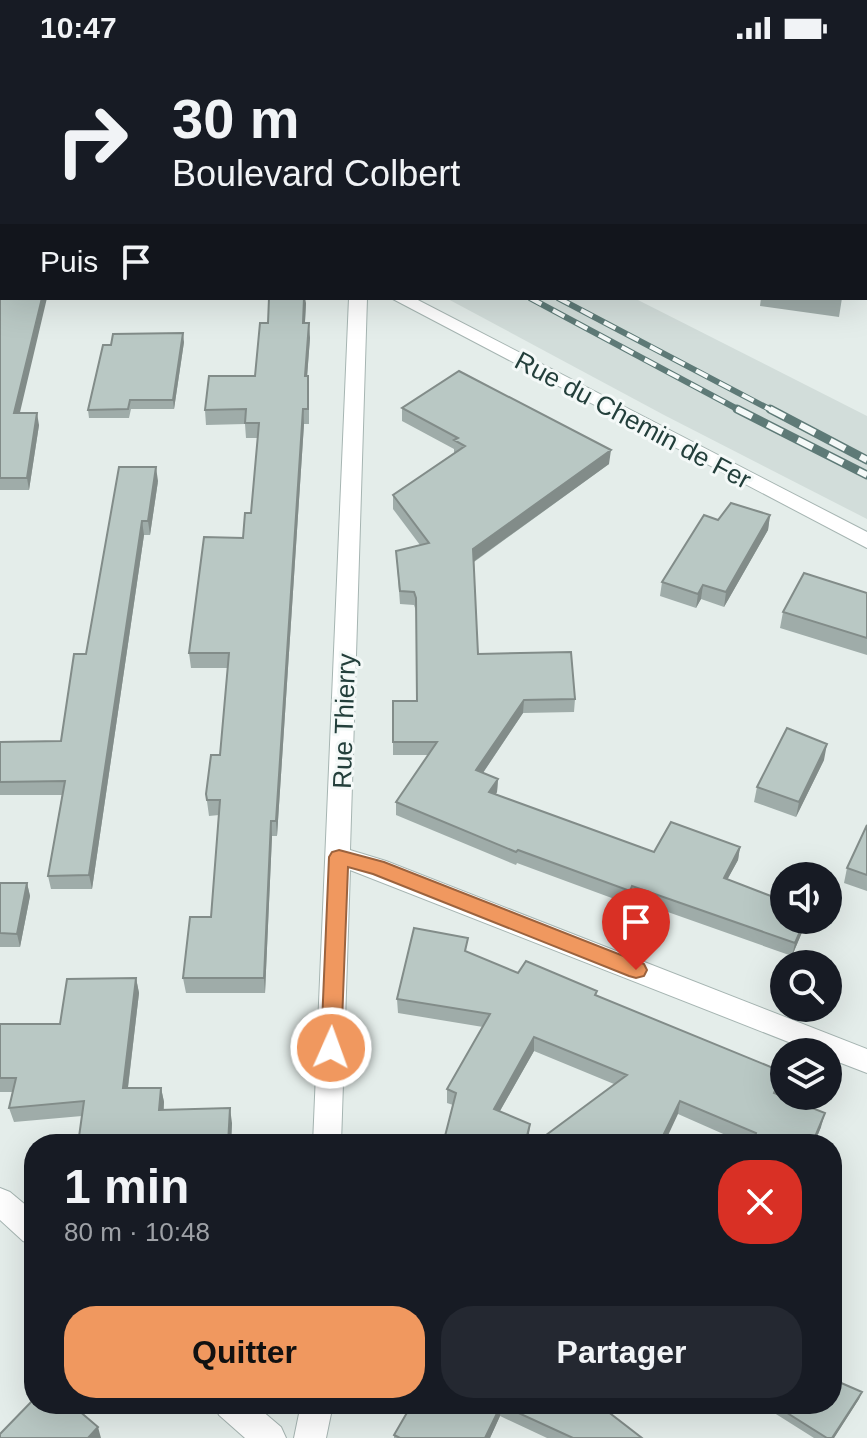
<!DOCTYPE html>
<html lang="fr">
<meta charset="utf-8">
<style>
:root{--surface:#171b24;--page:#242831;--text:#f1f3f6;--muted:#9ea1a6;--accent:#f0985f}
body{margin:0;font-family:Arial,sans-serif;background:var(--page);color:var(--text);height:100vh;display:flex;flex-direction:column;font-size:30px;white-space:nowrap}
*{box-sizing:border-box;margin:0}
p{font-size:26px;color:var(--muted)}
.icon{flex:none;width:44px;height:44px;fill:none;stroke:currentColor;stroke-width:2;stroke-linecap:round;stroke-linejoin:round}
.map{position:relative;flex:1;overflow:hidden}
.drawer{position:absolute;left:24px;top:1078px;width:818px;height:280px;display:flex;flex-direction:column;background:var(--surface);border-radius:32px;box-shadow:0 8px 32px #0002}
.drawer>*{flex:none}
.hud{position:absolute;left:0px;top:0px;width:868px;height:244px;box-shadow:0 8px 32px #0002;background:#171b24;color:var(--text);overflow:hidden}
.tools{position:absolute;left:770px;top:806px;display:grid;gap:16px}
.tools a{display:grid;place-items:center;width:72px;height:72px;border-radius:50%;background:var(--surface);box-shadow:0 8px 32px #0002;font-size:40px}
.pin{position:absolute;display:grid;place-items:center;width:68px;height:68px;color:#fff;margin:-82px -34px;border-radius:50% 50% 50% 0;rotate:-45deg;box-shadow:0 0 8px #0007}
.pin .icon{rotate:45deg}
.me{position:absolute;width:88px;margin:-44px;rotate:2deg;stroke-linejoin:round;filter:drop-shadow(0 0 6px #0008)}
.turn{display:flex;align-items:center;gap:28px;height:168px;padding:0 40px;font-size:36px}
.turn .icon{width:104px;height:104px;stroke-width:2.5}
.turn b{display:block;font-size:56px;line-height:68px}
.then{display:flex;align-items:center;height:76px;padding:0 40px;background:#0003;gap:16px;font-size:30px}
.round{display:grid;place-items:center;flex:none;width:84px;height:84px;border-radius:32px;background:var(--page)}
.overview{display:flex;align-items:center;justify-content:space-between;height:136px;padding:0 40px}
h1{font-size:48px;font-weight:700;line-height:60px}
.action{display:flex;gap:16px;margin-top:auto;padding:16px 40px}
.action a{flex:1;height:92px;border-radius:32px;background:var(--accent);color:#111;font-size:32px;font-weight:700;line-height:92px;text-align:center}
.action a+a{background:var(--page);color:var(--text)}
.status{display:flex;justify-content:space-between;align-items:center;height:56px;padding:0 40px;background:var(--surface);direction:ltr}
.status svg{height:22px;fill:currentColor}
.map>svg:first-child{display:block}
</style>
<div class="status"><b>10:47</b><svg viewBox="0 0 49 12"><path d="M0 12V9h3v3zM5 12V6h3v6zM10 12V3h3v9zM15 12V0h3v12zM26 1h20v11H26zM47 4h2v5h-2z"/></svg></div>
<div class="map">
<svg width="867" height="1382" viewBox="0 0 867 1382">
<rect width="100%" height="100%" fill="#e4edea"/>
<path fill="#d2ddda" d="M 446,242 L 634,242 L 867,360 L 867,463 L 664,359 Z"/>
<g fill="none" stroke-linecap="round" stroke-linejoin="round">
<g stroke="#a6b5b2" stroke-width="2">
<path id="lane" d="M 0,59 L 2,59 L 2,67 L 0,67 Z"/>
</g>
<g stroke="#a6b5b2" stroke-width="2">
<path id="street" d="M 37,0 L 54,0 L 56,2 L 39,2 Z
M 349,242 L 367,242 L 350,794 L 386,805 L 867,993 L 867,1017 L 828,1002 L 828,996 L 814,996 L 350,814 L 341,1088 L 313,1088 Z
M 391,242 L 414,242 L 867,476 L 867,492 Z
M 0,1132 L 10,1136 L 34,1156 L 34,1189 L 23,1185 L 0,1164 Z
M 214,1348 L 254,1348 L 281,1371 L 286,1382 L 245,1382 L 219,1359 Z
M 301,1348 L 333,1348 L 326,1382 L 294,1382 Z"/>
</g>
<use href="#lane" fill="#fff" fill-rule="evenodd"/>
<use href="#street" fill="#fff" fill-rule="evenodd"/>
<g stroke="#5e7a77" stroke-width="6">
<path id="rail-far1" d="M 173,0 L 176,2
M 530,242 L 741,355
M 558,242 L 773,355"/>
</g>
<g stroke="#5e7a77" stroke-width="9">
<path id="rail" d="M 737,353 L 867,419
M 770,353 L 867,404"/>
</g>
<use href="#rail-far1" stroke="#f4f9f8" stroke-width="4" stroke-dasharray="13" stroke-linecap="butt"/>
<use href="#rail" stroke="#f4f9f8" stroke-width="6" stroke-dasharray="17" stroke-linecap="butt"/>
</g>
<path fill="#9faca9" d="M 263,0 L 353,0 L 353,2 L 266,2 Z
M 0,64 L 2,64 L 2,242 L 19,357 L 39,369 L 29,434 L 0,434 Z
M 761,242 L 842,242 L 839,261 L 760,250 Z
M 306,247 L 305,267 L 310,282 L 307,320 L 309,335 L 309,368 L 304,368 L 277,780 L 272,780 L 265,937 L 186,937 L 183,922 L 211,861 L 219,759 L 209,760 L 206,738 L 220,699 L 228,612 L 191,612 L 189,597 L 243,482 L 251,457 L 258,382 L 246,382 L 245,368 L 206,369 L 205,354 L 255,320 L 268,267 Z
M 184,286 L 174,353 L 131,353 L 129,362 L 89,362 L 88,354 Z
M 402,352 L 609,408 L 474,506 L 478,598 L 575,643 L 574,656 L 523,657 L 483,717 L 498,723 L 497,736 L 495,739 L 654,796 L 740,791 L 738,804 L 727,824 L 784,864 L 807,864 L 792,900 L 631,843 L 628,848 L 517,807 L 516,809 L 396,759 L 396,746 L 428,699 L 393,699 L 393,645 L 417,645 L 416,555 L 414,549 L 400,548 L 396,495 L 420,489 L 393,453 L 393,439 L 454,397 L 454,393 L 402,365 Z
M 158,425 L 150,479 L 144,479 L 92,833 L 51,833 L 48,820 L 62,739 L 0,739 L 0,686 L 61,685 L 86,598 Z
M 770,459 L 768,474 L 724,551 L 701,543 L 696,552 L 660,540 L 662,526 L 718,464 Z
M 867,537 L 867,599 L 780,572 L 783,556 Z
M 824,704 L 796,761 L 754,746 L 757,731 Z
M 867,769 L 867,835 L 844,827 L 847,812 Z
M 0,827 L 27,827 L 30,840 L 20,891 L 0,891 Z
M 468,896 L 518,917 L 597,939 L 780,1030 L 776,1038 L 821,1071 L 814,1088 L 746,1088 L 678,1058 L 614,1028 L 534,995 L 500,1055 L 529,1082 L 528,1088 L 443,1088 L 453,1049 L 447,1047 L 447,1033 L 483,971 L 398,957 L 397,943 Z
M 136,922 L 139,937 L 128,1032 L 161,1032 L 164,1046 L 164,1053 L 232,1067 L 231,1088 L 78,1088 L 82,1060 L 14,1066 L 9,1052 L 13,1036 L 0,1036 L 0,968 L 60,968 Z
M 862,1336 L 859,1343 L 834,1382 L 814,1382 L 760,1348 L 832,1348 Z
M 412,1348 L 598,1348 L 642,1382 L 547,1382 L 500,1360 L 490,1382 L 394,1382 L 394,1379 Z"/>
<path fill="#828c89" d="M 341,0 L 353,0 L 353,2 L 340,2 Z
M 42,242 L 47,242 L 17,369 L 14,357 Z
M 304,242 L 305,242 L 306,247 L 304,282 L 303,267 Z
M 309,267 L 310,282 L 306,335 L 305,320 Z
M 183,277 L 184,286 L 174,353 L 173,344 Z
M 303,353 L 304,368 L 277,780 L 276,765 Z
M 37,357 L 39,369 L 29,434 L 27,422 Z
M 611,394 L 609,408 L 473,506 L 473,493 Z
M 156,411 L 158,425 L 150,479 L 148,465 Z
M 770,459 L 768,474 L 724,551 L 726,536 Z
M 142,465 L 144,479 L 92,833 L 89,819 Z
M 703,529 L 701,543 L 696,552 L 698,538 Z
M 524,644 L 523,657 L 476,727 L 476,714 Z
M 827,688 L 824,704 L 796,761 L 799,746 Z
M 498,723 L 497,736 L 489,749 L 489,736 Z
M 271,765 L 272,780 L 265,937 L 264,922 Z
M 740,791 L 738,804 L 721,835 L 724,822 Z
M 27,827 L 30,840 L 20,891 L 17,878 Z
M 632,830 L 631,843 L 628,848 L 630,835 Z
M 805,864 L 807,864 L 806,867 L 792,900 L 795,887 Z
M 136,922 L 139,937 L 126,1047 L 123,1032 Z
M 534,981 L 534,995 L 493,1067 L 494,1053 Z
M 783,1016 L 780,1030 L 771,1051 L 774,1037 Z
M 161,1032 L 164,1046 L 162,1068 L 159,1054 Z
M 680,1045 L 678,1058 L 664,1088 L 659,1088 Z
M 230,1052 L 232,1067 L 231,1088 L 228,1088 Z
M 825,1057 L 821,1071 L 814,1088 L 812,1088 Z
M 530,1068 L 528,1088 L 525,1088 Z
M 862,1336 L 859,1343 L 834,1382 L 832,1382 Z
M 501,1349 L 500,1360 L 490,1382 L 485,1382 Z
M 98,1371 L 101,1382 L 88,1382 Z"/>
<path fill="#b9c8c4" stroke="#828c89" stroke-width="2" d="M 305,0 L 341,0 L 340,2 L 308,2 Z
M 546,0 L 760,0 L 789,2 L 571,2 Z
M 793,0 L 867,0 L 867,20 L 866,2 L 793,2 Z
M 0,64 L 2,64 L 2,119 L 0,119 Z
M 2,125 L 2,242 L 42,242 L 14,357 L 37,357 L 27,422 L 0,422 L 0,133 Z
M 269,242 L 304,242 L 303,267 L 309,267 L 305,320 L 308,320 L 308,353 L 303,353 L 276,765 L 271,765 L 264,922 L 183,922 L 190,861 L 211,861 L 220,744 L 207,744 L 206,738 L 211,699 L 220,699 L 229,597 L 189,597 L 204,481 L 243,482 L 245,457 L 251,457 L 259,367 L 245,367 L 246,353 L 205,354 L 209,320 L 255,320 L 260,267 L 268,267 Z
M 183,277 L 173,344 L 130,344 L 128,353 L 88,354 L 103,289 L 111,289 L 113,278 Z
M 459,315 L 611,394 L 473,493 L 478,598 L 571,596 L 575,643 L 524,644 L 476,714 L 498,723 L 489,736 L 654,796 L 671,766 L 740,791 L 724,822 L 784,845 L 784,864 L 805,864 L 795,887 L 632,830 L 630,835 L 518,794 L 516,796 L 396,746 L 437,686 L 393,686 L 393,645 L 417,645 L 416,542 L 414,536 L 400,535 L 396,495 L 429,487 L 393,439 L 465,390 L 454,384 L 458,382 L 402,352 Z
M 119,411 L 156,411 L 148,465 L 142,465 L 89,819 L 48,820 L 65,725 L 0,726 L 0,686 L 61,685 L 74,598 L 86,598 Z
M 731,447 L 770,459 L 726,536 L 703,529 L 698,538 L 662,526 L 704,459 L 718,464 Z
M 804,517 L 867,537 L 867,582 L 783,556 Z
M 787,672 L 827,688 L 799,746 L 757,731 Z
M 867,769 L 867,819 L 847,812 Z
M 0,827 L 27,827 L 17,878 L 0,877 Z
M 414,872 L 468,882 L 465,895 L 518,917 L 526,905 L 597,935 L 595,939 L 783,1016 L 774,1037 L 825,1057 L 812,1088 L 753,1088 L 752,1087 L 756,1077 L 680,1045 L 659,1088 L 534,1088 L 627,1019 L 534,981 L 494,1053 L 530,1068 L 525,1088 L 443,1088 L 456,1037 L 447,1033 L 490,958 L 397,943 Z
M 136,922 L 123,1032 L 161,1032 L 159,1054 L 230,1052 L 228,1088 L 78,1088 L 84,1045 L 9,1052 L 16,1022 L 0,1022 L 0,968 L 60,968 L 67,923 Z
M 832,1323 L 862,1336 L 832,1382 L 827,1382 L 773,1348 L 832,1348 Z
M 34,1343 L 34,1348 L 71,1348 L 98,1371 L 88,1382 L 0,1382 L 0,1378 Z
M 412,1348 L 598,1348 L 642,1382 L 573,1382 L 501,1349 L 485,1382 L 400,1382 L 394,1379 Z"/>
<path fill="#f0985f" stroke="#9c633e" stroke-width="2" d="M 339,794 L 384,806 L 644,908 L 647,914 L 644,920 L 636,922 L 629,920 L 373,818 L 348,811 L 341,992 L 338,999 L 331,1001 L 324,999 L 321,992 L 329,801 L 332,796 Z"/>
<g text-anchor="middle" dominant-baseline="central" stroke-width="6" stroke-linejoin="round" paint-order="stroke">
<g font-size="26" fill="#233f3b" stroke="#f4f9f8">
<text transform="translate(633 364) rotate(28)">Rue du Chemin de Fer</text>
<text transform="translate(344 665) rotate(-88)">Rue Thierry</text>
</g>
</g>
</svg>
<div class="tools">
<a><svg class="icon" aria-label="sound" viewBox="0 0 24 24"><path d="M4 9h4l5-4v14l-5-4H4zM17 9q2 3 0 6"/></svg></a>
<a><svg class="icon" aria-label="search" viewBox="0 0 24 24"><circle cx="10" cy="10" r="6"/><path d="M15 15l6 6"/></svg></a>
<a><svg class="icon" aria-label="layers" viewBox="0 0 24 24"><path d="M12 4l9 5-9 5-9-5zM3 14l9 5 9-5"/></svg></a>
</div>
<div class="pin" style="left:636px;top:914px;background:#d93025"><svg class="icon" aria-label="arrive" viewBox="0 0 24 24"><path d="M6 21V4h12l-3 4 3 4H6"/></svg></div>
<svg class="me" style="left:331px;top:992px" viewBox="-20 -20 40 40"><circle r="17" fill="#f0985f" stroke="#fff" stroke-width="3"/><path d="M0-11L8 9 0 5-8 9z" fill="#fff"/></svg>
<div class="hud">
<div class="turn"><svg class="icon" aria-label="right" viewBox="0 0 24 24"><path d="M7 20v-9h11M14 6l5 5-5 5"/></svg><div><b>30 m</b>Boulevard Colbert</div></div>
<div class="then">Puis<svg class="icon" aria-label="arrive" viewBox="0 0 24 24"><path d="M6 21V4h12l-3 4 3 4H6"/></svg></div>
</div>
<section class="drawer">
<div class="overview"><div><h1>1 min</h1><p>80 m · 10:48</p></div><a class="round" style="background:#d93025;color:#fff"><svg class="icon" aria-label="close" viewBox="0 0 24 24"><path d="M6 6l12 12M18 6L6 18"/></svg></a></div>
<div class="action"><a>Quitter</a><a>Partager</a></div>
</section>
</div>
